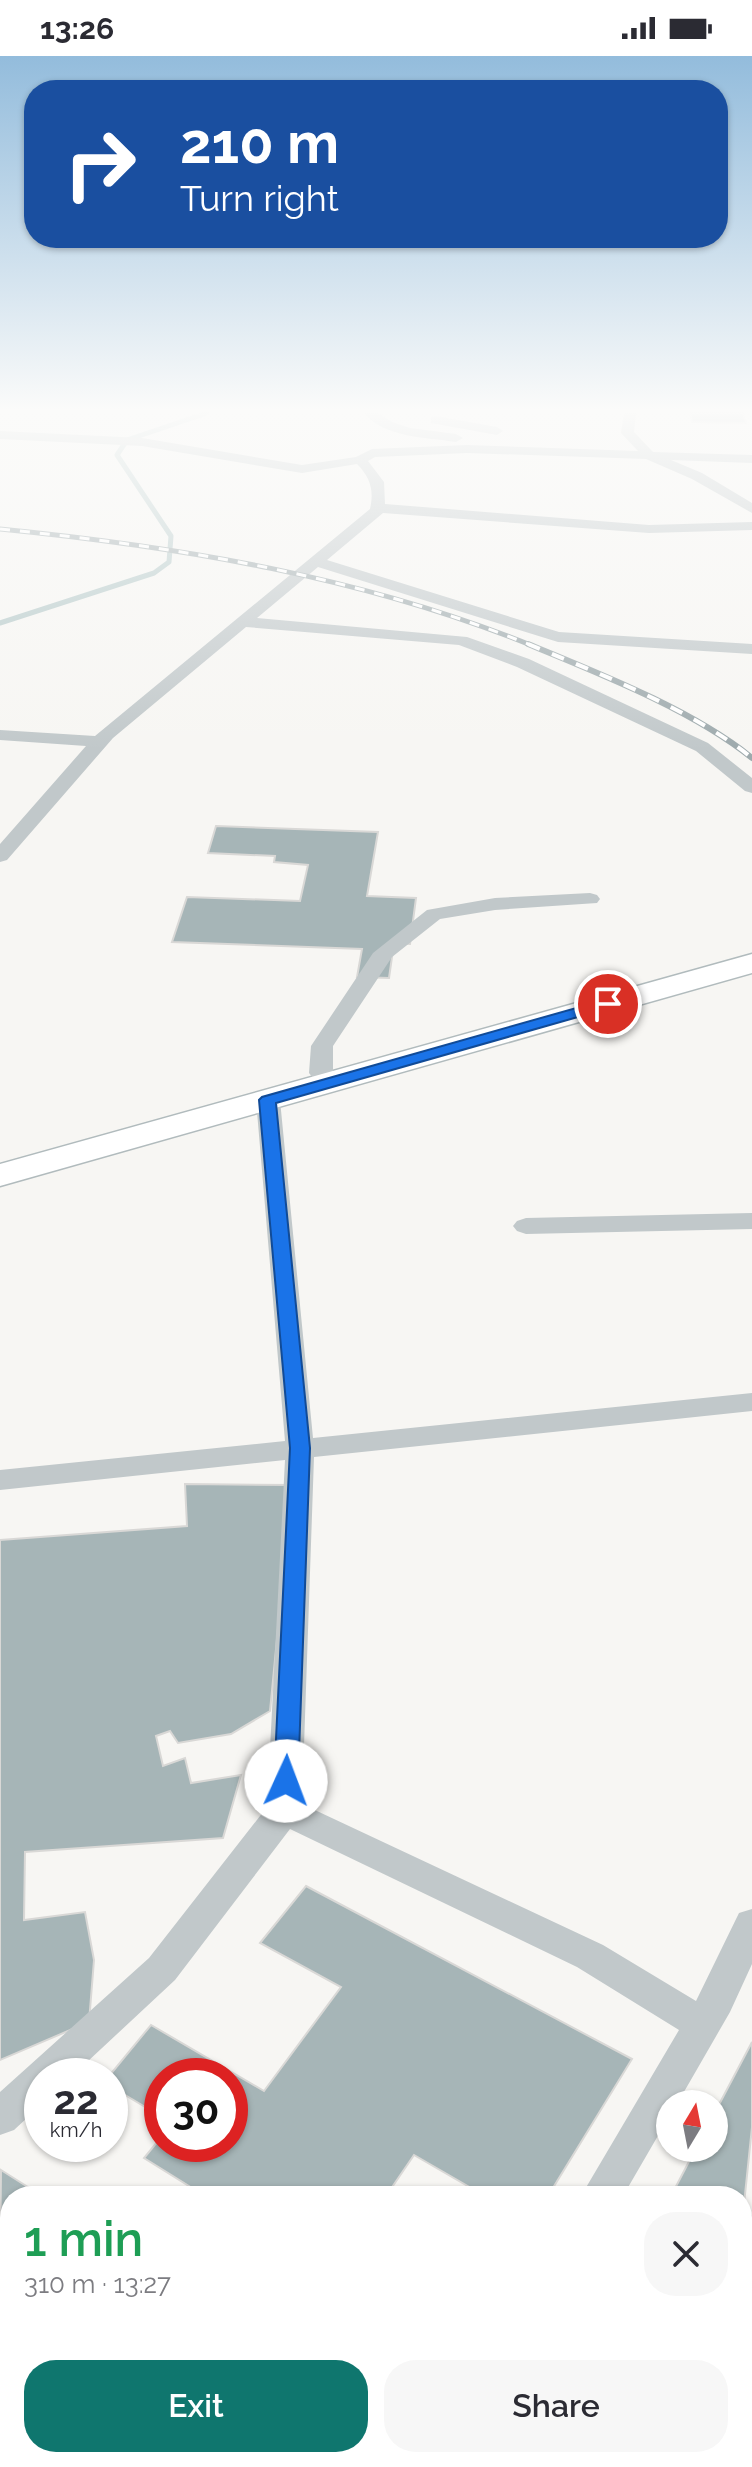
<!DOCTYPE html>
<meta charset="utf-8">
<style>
:root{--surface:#fff;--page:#f7f7f7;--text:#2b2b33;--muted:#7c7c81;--accent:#0f766e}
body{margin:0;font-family:Raleway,sans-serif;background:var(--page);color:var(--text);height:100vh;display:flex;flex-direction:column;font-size:30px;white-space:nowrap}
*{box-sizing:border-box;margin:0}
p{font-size:26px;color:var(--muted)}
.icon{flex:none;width:44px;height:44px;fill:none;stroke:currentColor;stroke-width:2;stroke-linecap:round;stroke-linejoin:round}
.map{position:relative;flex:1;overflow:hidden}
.side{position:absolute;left:0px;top:2130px;width:752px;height:282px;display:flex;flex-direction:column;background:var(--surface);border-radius:32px 32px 0 0;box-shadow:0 2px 6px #0004}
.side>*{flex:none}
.guide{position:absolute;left:24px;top:24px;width:704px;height:168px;border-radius:32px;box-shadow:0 2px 6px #0004;background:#1a4fa0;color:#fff;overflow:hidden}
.needle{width:52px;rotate:10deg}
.buttons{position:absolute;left:656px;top:2034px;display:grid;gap:16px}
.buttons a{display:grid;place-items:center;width:72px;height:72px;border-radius:50%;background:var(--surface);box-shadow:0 2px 6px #0004;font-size:40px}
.speed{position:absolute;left:24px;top:2002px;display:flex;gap:16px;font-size:40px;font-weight:700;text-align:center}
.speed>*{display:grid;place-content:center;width:104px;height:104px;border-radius:50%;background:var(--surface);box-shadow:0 2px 6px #0004;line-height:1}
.speed small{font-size:20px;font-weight:400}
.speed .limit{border:12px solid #d22;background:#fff;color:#111}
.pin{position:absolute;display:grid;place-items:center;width:68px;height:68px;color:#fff;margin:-34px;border:4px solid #fff;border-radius:50%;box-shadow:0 2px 8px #0007}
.me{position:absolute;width:88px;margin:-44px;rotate:2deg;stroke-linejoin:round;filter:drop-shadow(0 0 6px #0008)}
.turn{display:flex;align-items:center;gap:28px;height:168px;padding:0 24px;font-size:36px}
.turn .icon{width:104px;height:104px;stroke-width:2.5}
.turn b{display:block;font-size:56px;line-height:68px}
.round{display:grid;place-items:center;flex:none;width:84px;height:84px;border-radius:32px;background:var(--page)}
.overview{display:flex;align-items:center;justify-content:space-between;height:136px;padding:0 24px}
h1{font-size:48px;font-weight:600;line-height:60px;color:#1e9e55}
.primary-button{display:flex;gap:16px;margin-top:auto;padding:16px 24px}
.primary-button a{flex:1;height:92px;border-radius:32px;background:var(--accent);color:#fff;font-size:32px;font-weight:600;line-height:92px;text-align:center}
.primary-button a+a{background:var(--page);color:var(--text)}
.status{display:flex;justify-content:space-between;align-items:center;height:56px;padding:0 40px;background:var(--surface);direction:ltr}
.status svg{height:22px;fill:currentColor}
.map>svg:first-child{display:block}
</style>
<div class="status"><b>13:26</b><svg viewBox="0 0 49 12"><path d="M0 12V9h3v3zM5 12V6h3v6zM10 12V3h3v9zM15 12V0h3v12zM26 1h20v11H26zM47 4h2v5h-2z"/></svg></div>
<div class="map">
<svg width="752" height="2411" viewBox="0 0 752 2411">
<rect width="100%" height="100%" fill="#f7f6f3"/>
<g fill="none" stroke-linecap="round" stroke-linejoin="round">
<path stroke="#b5c9c9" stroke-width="5" d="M 0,567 L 154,517 L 169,506 L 171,480 L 117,399 L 127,384 L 207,357"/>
</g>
<path fill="#a6b5b7" stroke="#d9d8d6" stroke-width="2" d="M 690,357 L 743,357 L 746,367 L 692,366 Z
M 216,770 L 378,776 L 367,840 L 416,842 L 410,888 L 394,887 L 389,922 L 357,921 L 362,893 L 172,886 L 187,841 L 300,845 L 308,809 L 274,806 L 275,800 L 208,797 Z
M 185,1428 L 292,1429 L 270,1655 L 231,1678 L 178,1687 L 170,1675 L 156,1680 L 163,1710 L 185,1702 L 191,1727 L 241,1719 L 223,1782 L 25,1796 L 24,1864 L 85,1856 L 94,1904 L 89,1966 L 0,2004 L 0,1484 L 187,1470 Z
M 306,1830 L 632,2003 L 548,2140 L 485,2140 L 414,2099 L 386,2140 L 205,2140 L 144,2102 L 162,2080 L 162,2088 L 230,2088 L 230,2020 L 162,2020 L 162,2061 L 110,2030 L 109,2020 L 151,1969 L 264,2035 L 341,1931 L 260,1887 Z
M 752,1986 L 752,2071 L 743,2158 L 752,2160 L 752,2276 L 742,2274 L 742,2140 L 671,2140 L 696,2092 L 714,2092 L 714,2058 Z
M 1,2114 L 42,2140 L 10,2140 L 10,2193 L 0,2206 Z
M 10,2272 L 10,2327 L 0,2321 L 0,2285 Z
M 124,2402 L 158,2402 L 152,2411 L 137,2411 Z"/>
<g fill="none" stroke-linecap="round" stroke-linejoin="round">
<g stroke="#b1bbbd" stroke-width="3">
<path id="secondary" d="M 752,898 L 752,917 L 0,1130 L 0,1108 Z"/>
</g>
<path fill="#c1c8ca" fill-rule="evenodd" d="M 364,357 L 378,357 L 392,366 L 410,372 L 456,378 L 463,382 L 456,386 C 425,381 385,382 364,357 Z
M 624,357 L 636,357 L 634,376 L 653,396 L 752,399 L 752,407 L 671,404 L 702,417 L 752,447 L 752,457 L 692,423 L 646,403 L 467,397 L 375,401 L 368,405 L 384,426 L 385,448 L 649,469 L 752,466 L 752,474 L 649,477 L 383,457 L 327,504 L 559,576 L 752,588 L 752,598 L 558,586 L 318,511 L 257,562 L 467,581 L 529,603 L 708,687 L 752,722 L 752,737 L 745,735 L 696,695 L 517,611 L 459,589 L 246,571 L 113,682 L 7,804 L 0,806 L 0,788 L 86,690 L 0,684 L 0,674 L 95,680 L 370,453 C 374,435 371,422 357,408 L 302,417 L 142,390 L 0,383 L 0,375 L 142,382 L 302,409 L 356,401 L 372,393 L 467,389 L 638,395 L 621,377 Z
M 436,360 L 497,371 L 503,375 L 497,379 L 431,367 L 431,361 Z
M 590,837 L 597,839 L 600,843 L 597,847 L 495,854 L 440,863 L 392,901 L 333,990 L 333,1017 L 329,1022 L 313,1022 L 309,1017 L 311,990 L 373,897 L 427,854 L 495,842 Z
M 268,1037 L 276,1039 L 280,1044 L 313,1382 L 752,1337 L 752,1355 L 314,1401 L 302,1748 L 603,1889 L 696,1945 L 739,1857 L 752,1853 L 752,1908 L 730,1956 L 677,2048 L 670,2048 L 670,2059 L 623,2140 L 581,2140 L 679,1974 L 577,1911 L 290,1773 L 175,1924 L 72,2020 L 42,2020 L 42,2048 L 14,2074 L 0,2079 L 0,2036 L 149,1902 L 267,1751 L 285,1404 L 0,1434 L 0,1414 L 285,1385 L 256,1044 L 260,1039 Z
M 752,1157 L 752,1173 L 526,1178 L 517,1175 L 513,1170 L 517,1165 L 526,1162 Z
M 414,2402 L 461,2402 L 458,2411 L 411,2411 Z"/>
<use href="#secondary" fill="#fff" fill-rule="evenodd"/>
<g stroke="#9eaaad" stroke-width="5">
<path id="rail-far1" d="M 0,473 C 182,491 363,521 533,590"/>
</g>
<g stroke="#9eaaad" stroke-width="6">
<path id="rail" d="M 528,588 C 598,617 693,654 752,702"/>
</g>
<use href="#rail-far1" stroke="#fff" stroke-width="3" stroke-dasharray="10" stroke-linecap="butt"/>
<use href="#rail" stroke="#fff" stroke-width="4" stroke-dasharray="13" stroke-linecap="butt"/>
</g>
<linearGradient id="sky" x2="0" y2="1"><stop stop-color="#93bcdc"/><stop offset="0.51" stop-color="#fbfbfa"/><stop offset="1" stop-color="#fbfbfa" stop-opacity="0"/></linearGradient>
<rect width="752" height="694" fill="url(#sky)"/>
<path fill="#1a73e8" stroke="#114b97" stroke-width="2" d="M 608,943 L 615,948 L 613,951 L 276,1047 L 310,1392 L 298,1725 L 294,1732 L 286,1735 L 277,1732 L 274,1725 L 290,1392 L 259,1044 L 262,1041 Z"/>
</svg>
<div class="buttons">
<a><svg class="needle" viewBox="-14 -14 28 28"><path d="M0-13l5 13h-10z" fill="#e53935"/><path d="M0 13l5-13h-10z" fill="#7c7c81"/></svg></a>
</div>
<div class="speed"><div>22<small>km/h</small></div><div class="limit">30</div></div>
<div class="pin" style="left:608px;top:948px;background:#d93025"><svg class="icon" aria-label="arrive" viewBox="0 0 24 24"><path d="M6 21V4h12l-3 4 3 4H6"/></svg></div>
<svg class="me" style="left:286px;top:1725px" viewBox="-20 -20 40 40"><circle r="19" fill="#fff"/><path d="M0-13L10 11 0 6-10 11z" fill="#1a73e8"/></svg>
<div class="guide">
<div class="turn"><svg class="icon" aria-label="right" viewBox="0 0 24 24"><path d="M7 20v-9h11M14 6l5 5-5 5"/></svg><div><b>210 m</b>Turn right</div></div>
</div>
<section class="side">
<div class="overview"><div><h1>1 min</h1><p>310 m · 13:27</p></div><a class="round"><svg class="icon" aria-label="close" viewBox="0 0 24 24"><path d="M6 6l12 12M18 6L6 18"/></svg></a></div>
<div class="primary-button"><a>Exit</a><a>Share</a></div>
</section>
</div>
